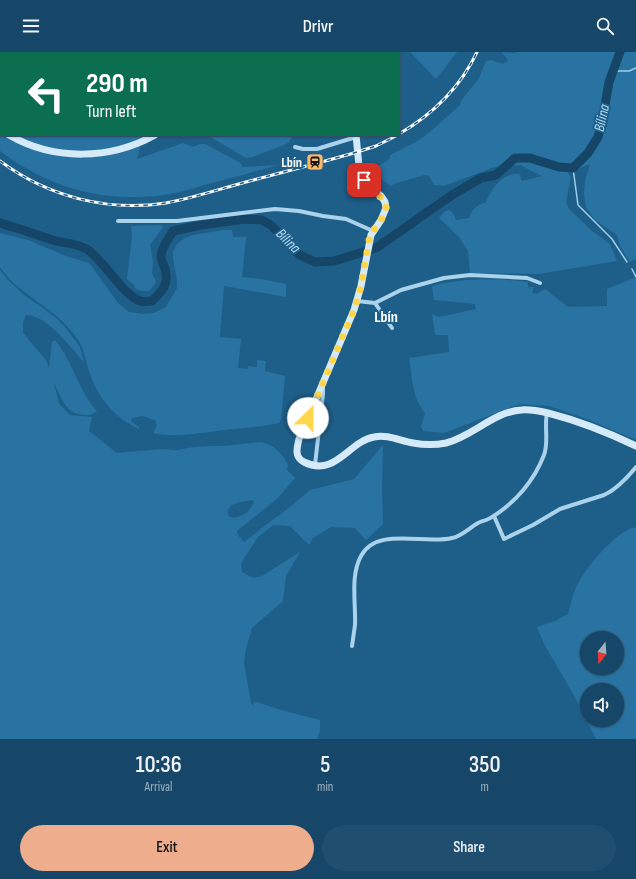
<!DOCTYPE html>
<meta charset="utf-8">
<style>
:root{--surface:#164768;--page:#1f4e6e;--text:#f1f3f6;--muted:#9eb2c0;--line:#355f7c;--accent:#eead8d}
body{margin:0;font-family:"Sofia Sans Condensed",sans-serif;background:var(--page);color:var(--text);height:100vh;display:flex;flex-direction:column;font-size:15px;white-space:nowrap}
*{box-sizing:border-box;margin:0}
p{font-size:13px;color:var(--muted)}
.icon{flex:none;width:22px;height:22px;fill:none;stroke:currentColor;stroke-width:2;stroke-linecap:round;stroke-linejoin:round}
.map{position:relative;height:687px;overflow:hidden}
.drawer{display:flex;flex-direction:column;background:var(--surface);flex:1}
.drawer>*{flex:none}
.top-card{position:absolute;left:0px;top:0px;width:400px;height:84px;box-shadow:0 1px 3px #0004,0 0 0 1px var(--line);background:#0b6e4f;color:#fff;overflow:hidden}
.needle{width:26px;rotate:197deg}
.controls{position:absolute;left:580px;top:579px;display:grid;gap:8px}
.controls a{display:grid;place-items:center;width:44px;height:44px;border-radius:50%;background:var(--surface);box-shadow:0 1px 3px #0004,0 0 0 1px var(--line);font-size:20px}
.pin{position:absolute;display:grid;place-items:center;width:34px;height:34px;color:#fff;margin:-17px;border-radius:8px;box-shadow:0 2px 6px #0006}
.me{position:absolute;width:44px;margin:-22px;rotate:23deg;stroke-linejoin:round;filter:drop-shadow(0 0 3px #0008)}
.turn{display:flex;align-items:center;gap:14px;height:84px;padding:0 20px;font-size:18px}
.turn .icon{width:52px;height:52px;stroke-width:2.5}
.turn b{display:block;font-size:28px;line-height:34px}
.eta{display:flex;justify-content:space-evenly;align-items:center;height:68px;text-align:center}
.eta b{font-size:24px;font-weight:600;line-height:28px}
.action{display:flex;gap:8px;margin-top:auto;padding:8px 20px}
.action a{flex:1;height:46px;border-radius:24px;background:var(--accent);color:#111;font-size:16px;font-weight:600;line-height:46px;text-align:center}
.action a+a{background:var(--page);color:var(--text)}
header{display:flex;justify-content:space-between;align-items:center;height:52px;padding:0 20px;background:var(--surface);font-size:18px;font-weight:600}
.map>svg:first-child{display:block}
</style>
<header><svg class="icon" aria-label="menu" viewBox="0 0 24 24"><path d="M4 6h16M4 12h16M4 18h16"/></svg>Drivr<svg class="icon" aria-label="search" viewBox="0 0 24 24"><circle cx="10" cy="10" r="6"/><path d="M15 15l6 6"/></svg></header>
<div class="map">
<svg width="636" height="687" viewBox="0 0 636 687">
<rect width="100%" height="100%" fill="#1e5f8a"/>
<path fill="#2873a2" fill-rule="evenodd" d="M 0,0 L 284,0 L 1,1 L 1,83 L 143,83 L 137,107 L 183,91 L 193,95 L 200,92 L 205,92 L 239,110 L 242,113 L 242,115 L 279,113 C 256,119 232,126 208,132 C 194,136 179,141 164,143 C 103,151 49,136 0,99 Z
M 410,0 L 457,0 L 437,26 L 435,26 Z
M 501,0 L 515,1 L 516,0 L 636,0 L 636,207 L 630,210 L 620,194 L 617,183 L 595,168 L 586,156 L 584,142 L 585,129 L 590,112 L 568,121 L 571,125 L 566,150 L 569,157 L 591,178 L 610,192 L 617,209 L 539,222 L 470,221 L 468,199 L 459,185 L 439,166 L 444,160 L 449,158 L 453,161 L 456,168 L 469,166 C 472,157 476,154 486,150 C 492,136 502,121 519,122 L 522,129 L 542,124 L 520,113 L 495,115 L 444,134 L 434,133 L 429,124 L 425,123 L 396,131 L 391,134 L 380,126 L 373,126 L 370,121 L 371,119 L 388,108 L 390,106 L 390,103 L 418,89 L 431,79 L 460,53 L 461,49 L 479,26 L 486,9 L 491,8 L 503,12 L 508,9 L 505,4 Z
M 207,83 L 293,83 L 289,90 L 284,93 L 253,105 L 246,106 Z
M 160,173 L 163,175 L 150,193 L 153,210 L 152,222 L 156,229 L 155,232 L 149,239 L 142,239 L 136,237 L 134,233 L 127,227 L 132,184 L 131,174 Z
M 223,178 L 232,178 L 233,185 L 246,185 L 242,225 L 261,227 L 286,232 L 286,245 L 224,234 L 220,285 L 241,287 L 238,316 L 248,317 L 248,314 L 257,315 L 257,308 L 266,309 L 265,319 L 285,324 L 281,368 L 279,371 C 261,375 243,376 224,378 C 201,381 177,386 153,381 L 157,373 L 155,368 L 142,364 L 132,366 L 131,369 L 139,375 L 139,377 C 115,366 97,345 89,319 C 85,307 84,295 76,285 C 59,261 38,252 16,233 C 10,228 5,222 0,215 L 0,181 L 28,188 L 66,204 L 89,211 L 118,251 L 129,260 L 143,262 L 154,261 L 166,255 L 177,236 L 177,229 L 173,206 L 173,200 L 177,192 L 185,186 L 193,183 Z
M 0,218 L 7,227 L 24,243 L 40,254 L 56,266 L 64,274 L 80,295 L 84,310 C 71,296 46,262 26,263 L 23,270 L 23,281 L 46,308 L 49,316 L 52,290 L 55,288 C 73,310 77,336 97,359 C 93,363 90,363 85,363 C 65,362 62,346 54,331 L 59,352 L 70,363 L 92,365 L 89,379 L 117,401 C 133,399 149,398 166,397 C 170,397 175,399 178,398 C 190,395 202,394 215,394 C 230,394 246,391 261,390 C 273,392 283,402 288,413 L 287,418 L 295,426 L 278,446 L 237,479 L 238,483 L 244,490 L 271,469 L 290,455 L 310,438 L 354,427 L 383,393 L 382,436 L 383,472 L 366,488 L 355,476 L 331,475 L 313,486 L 309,493 L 290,474 L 273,473 L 258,485 L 241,511 L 242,520 L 253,526 L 262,524 L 300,500 L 286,524 L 283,549 L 252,576 L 246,596 L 244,611 L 251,651 L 253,654 L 254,650 L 256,650 L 281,658 L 320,668 L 320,679 L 317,687 L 0,687 ZM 254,448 C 253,457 241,468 231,465 C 229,465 228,463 228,461 C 227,450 247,449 254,448 Z
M 634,226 L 636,226 L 636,388 L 587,367 L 549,354 L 520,352 L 444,381 L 423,379 L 421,375 L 425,361 C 412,346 412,325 409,306 L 449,300 L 448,283 L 435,283 L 432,262 L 439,265 L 476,257 L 475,252 L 434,248 L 432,234 C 463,226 496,226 528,230 L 528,235 L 534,235 L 532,241 L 537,242 L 545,237 L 568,255 L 607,254 L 607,237 Z
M 636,475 L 636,687 L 596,687 L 575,645 L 544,592 L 537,575 L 555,569 L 568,562 C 571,551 573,540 579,530 C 588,513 617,478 636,475 ZM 587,586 L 617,586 L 617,616 L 587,616 ZM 587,638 L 617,638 L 617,668 L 587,668 Z"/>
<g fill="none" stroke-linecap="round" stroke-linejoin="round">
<path stroke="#9dcfed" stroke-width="1.5" d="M 613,19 L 629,19 L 636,16
M 573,116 L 578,153 L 612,187 L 627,210
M 632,217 L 636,225"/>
<path stroke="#154668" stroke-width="9" d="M 0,171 C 19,176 37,183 56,189 C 65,191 80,192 88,198 C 105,210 122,242 140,249 C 144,250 148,249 152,249 C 163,239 169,232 165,217 C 164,213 161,208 161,205 C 161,196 169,186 173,179 L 201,173 L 245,167 L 262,168 L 272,174 L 298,202 L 315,210 L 334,209 L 376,196 L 452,143 L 481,126 L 496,123 L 515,106 L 530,106 L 559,115 L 573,116 L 588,101 L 598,85 L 602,71 L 609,30 L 620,0"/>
<path stroke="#aad2eb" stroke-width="4" d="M 358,1 L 358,0
M 295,95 L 303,97 L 317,97 L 356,85
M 118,169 L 177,169 L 275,157 L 299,159 L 323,164 L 346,167 L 373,179
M 357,249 L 375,251 L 401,238 L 444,226 L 470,223 L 527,226 L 540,231
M 375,251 L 392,276
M 315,413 L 323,342 L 323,336
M 494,464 L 504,487 L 533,473 L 560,457 L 604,443 C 617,437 627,426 636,415
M 352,594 C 353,587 354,580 355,573 C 356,551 350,524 361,504 C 377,474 425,493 452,486 C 462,484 469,476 478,471 C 482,469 488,468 492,465 C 515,451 534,429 544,403 C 549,390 544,375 547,361"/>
<path stroke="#d5eaf9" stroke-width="7" d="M 308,1 L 322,1
M 366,1 L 368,0
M 0,78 L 1,78
M 9,83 C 54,109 110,108 155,83
M 356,83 L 359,114 L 362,124 L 369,133 L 381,144 L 385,150 L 386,156 L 381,168 L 371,183 L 361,234 L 354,258 L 299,387 C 297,396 294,405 304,410 C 335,426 349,389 374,385 C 388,382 400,389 413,391 C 424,393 436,393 446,391 C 473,384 493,360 521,358 C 530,357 539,359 548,361 C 579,369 607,380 636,394"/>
<g stroke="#fff" stroke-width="3">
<path id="rail" d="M 399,82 C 433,62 460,36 477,0
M 0,109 C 48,145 108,160 166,151 C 193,146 220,137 246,130 C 283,120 320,111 357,100 L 376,94 L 398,83"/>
</g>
<use href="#rail" stroke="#1e5f8a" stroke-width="1.5" stroke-dasharray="4.5" stroke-linecap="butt"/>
</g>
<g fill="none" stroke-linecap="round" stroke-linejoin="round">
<path stroke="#ffd54a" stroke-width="7" stroke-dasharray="0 12.6" d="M 308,366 L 354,258 L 361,234 L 370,183 L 385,162 L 386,156 L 385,150 L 364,128"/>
</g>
<defs>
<g id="station-square" transform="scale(0.9)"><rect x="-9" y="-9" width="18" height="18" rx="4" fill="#fab869" stroke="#1e5f8a"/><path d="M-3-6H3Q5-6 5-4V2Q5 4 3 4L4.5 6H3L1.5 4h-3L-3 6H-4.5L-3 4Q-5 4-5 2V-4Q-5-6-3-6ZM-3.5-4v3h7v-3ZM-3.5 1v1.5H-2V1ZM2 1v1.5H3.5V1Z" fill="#111"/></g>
</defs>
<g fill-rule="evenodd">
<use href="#station-square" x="315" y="110"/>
</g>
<g text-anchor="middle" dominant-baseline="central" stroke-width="4" stroke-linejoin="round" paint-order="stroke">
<g font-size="14" font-weight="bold" fill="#fff" stroke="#1e5f8a" text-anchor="end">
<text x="302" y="110">Lbín</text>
</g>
<g font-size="15" font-style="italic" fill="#b5dcf3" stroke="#1e5f8a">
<text transform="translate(602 66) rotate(-78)">Bílina</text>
<text transform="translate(288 189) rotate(45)">Bílina</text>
</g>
<g font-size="16" font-weight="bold" fill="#fff" stroke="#1e5f8a">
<text x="386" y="265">Lbín</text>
</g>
</g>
</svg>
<div class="controls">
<a><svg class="needle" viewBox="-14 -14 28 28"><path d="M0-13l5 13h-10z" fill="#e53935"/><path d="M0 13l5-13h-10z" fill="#9eb2c0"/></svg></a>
<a><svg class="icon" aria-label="sound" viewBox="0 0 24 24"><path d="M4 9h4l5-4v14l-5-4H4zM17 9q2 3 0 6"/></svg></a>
</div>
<div class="pin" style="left:364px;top:128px;background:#d93025"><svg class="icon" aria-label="arrive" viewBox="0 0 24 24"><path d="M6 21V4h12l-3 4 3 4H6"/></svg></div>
<svg class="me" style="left:308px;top:366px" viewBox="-20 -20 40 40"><circle r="19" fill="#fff"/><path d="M0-13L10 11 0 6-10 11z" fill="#ffd54a"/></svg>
<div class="top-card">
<div class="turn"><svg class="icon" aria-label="left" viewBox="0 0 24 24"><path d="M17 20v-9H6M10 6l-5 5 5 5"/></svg><div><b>290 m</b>Turn left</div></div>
</div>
</div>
<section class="drawer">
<div class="eta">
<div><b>10:36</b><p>Arrival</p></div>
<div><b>5</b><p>min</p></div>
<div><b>350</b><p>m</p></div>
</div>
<div class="action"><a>Exit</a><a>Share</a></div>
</section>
